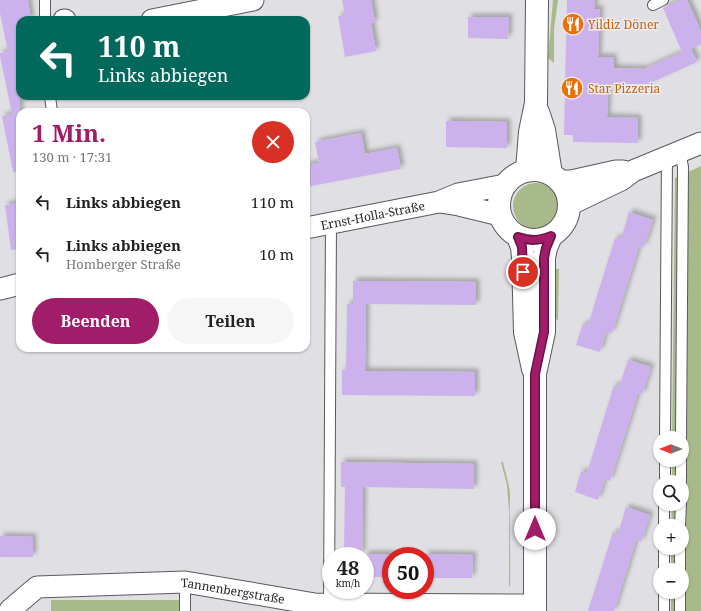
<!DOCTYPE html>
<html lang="de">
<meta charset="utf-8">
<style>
:root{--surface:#fff;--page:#f6f6f6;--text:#222;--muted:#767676;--accent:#a11c69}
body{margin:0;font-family:"Noto Serif",serif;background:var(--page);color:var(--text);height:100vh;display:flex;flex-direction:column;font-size:15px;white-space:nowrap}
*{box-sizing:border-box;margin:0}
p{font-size:13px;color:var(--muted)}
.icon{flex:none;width:22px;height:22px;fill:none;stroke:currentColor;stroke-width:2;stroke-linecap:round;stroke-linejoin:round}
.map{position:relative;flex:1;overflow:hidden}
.drawer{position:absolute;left:16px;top:108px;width:294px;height:244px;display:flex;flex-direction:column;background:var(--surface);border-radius:12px;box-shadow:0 1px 3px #0004}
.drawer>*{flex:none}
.banner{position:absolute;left:16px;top:16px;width:294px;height:84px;border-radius:12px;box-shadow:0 1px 3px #0004;background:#00695c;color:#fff;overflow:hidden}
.needle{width:26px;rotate:270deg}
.buttons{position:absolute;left:653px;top:431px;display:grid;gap:8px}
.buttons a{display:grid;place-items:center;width:36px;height:36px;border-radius:50%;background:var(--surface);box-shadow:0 1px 3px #0004;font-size:20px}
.speed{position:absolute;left:322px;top:547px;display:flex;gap:8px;font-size:20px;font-weight:700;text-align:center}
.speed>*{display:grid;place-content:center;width:52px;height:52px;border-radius:50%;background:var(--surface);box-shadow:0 1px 3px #0004;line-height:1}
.speed small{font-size:10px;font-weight:400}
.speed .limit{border:6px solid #d22;background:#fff;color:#111}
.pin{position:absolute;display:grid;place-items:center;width:34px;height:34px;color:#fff;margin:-17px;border:2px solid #fff;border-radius:50%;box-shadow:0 1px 4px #0007}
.me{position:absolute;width:44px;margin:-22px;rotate:0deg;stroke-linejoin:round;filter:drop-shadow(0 0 3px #0008)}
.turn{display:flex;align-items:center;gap:14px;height:84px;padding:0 16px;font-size:18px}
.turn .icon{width:52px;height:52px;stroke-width:2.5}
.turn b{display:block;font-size:28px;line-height:34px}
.round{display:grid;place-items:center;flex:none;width:42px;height:42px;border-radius:21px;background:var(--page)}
.summary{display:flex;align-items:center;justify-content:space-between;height:68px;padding:0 16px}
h1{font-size:24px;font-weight:700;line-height:30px;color:var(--accent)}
.button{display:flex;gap:8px;margin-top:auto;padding:8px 16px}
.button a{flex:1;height:46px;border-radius:24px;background:var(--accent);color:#fff;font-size:16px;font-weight:700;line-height:46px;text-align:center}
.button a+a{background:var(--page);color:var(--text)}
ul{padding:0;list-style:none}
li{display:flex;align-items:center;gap:12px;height:52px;padding:0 16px}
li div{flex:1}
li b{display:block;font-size:15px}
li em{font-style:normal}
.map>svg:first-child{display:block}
</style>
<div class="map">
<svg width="701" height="611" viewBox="0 0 701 611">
<defs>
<filter id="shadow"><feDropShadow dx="3.5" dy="-3.5" stdDeviation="2" flood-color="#0004"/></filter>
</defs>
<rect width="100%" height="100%" fill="#e0dfe3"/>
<path fill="#a8ba89" d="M 553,0 L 558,0 L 554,29 L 554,63 L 548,58 Z
M 701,166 L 701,611 L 671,611 L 671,592 L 682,592 L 682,570 L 671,570 L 671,548 L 682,548 L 682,526 L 671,526 L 672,504 L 682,504 L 682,482 L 672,482 L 672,460 L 682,460 L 682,438 L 672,438 L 675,178 Z
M513 206a23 23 0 1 1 46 0a23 23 0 1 1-46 0Z
M 549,268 L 559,269 L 558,321 L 550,311 Z
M 501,462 L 503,462 C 505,472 511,489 510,498 C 509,526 511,556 510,585 L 509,588 L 509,511 L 507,485 Z
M 51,600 L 181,600 L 180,611 L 51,611 Z"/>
<path fill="#cbb2ec" filter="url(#shadow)" d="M 0,0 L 28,0 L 31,20 L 20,20 L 20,172 L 13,172 L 2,116 L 12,114 L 0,56 L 0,53 L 8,52 L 0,13 Z
M 342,0 L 371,0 L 375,22 L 371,23 L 376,51 L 345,57 L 338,16 L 345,15 Z
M 567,0 L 595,0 L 594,9 L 600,9 L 598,57 L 613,57 L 614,68 L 644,69 L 682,52 L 663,8 L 681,0 L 687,0 L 701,31 L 701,44 L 691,49 L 697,62 L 648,84 L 608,84 L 607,117 L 638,118 L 638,143 L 573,142 L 573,135 L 564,135 Z
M 468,17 L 509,17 L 508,39 L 468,38 Z
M 446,121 L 507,122 L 507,148 L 446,147 Z
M 361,133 L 365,154 L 397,148 L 401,169 L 306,187 L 306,165 L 319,163 L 315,142 Z
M 20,203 L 20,249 L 11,250 L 5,205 Z
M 629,212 L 653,220 L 644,247 L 639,246 L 612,333 L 606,332 L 600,352 L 576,345 L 583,324 L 588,325 L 615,238 L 621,239 Z
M 353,281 L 476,282 L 476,305 L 366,304 L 365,371 L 475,372 L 475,396 L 342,395 L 342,370 L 346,370 L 347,304 L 353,304 Z
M 628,360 L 651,367 L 642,395 L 638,393 L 610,481 L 605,479 L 598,500 L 575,492 L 581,471 L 587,473 L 614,385 L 619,387 Z
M 341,462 L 474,464 L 474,489 L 363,487 L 362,554 L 344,553 L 345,487 L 341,487 Z
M 626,507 L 650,515 L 641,542 L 636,540 L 614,611 L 588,611 L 613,532 L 618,534 Z
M 0,536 L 33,537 L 33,557 L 0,557 Z
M 365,554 L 391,554 L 391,577 L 365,577 Z
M 425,554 L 473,555 L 472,578 L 425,578 Z"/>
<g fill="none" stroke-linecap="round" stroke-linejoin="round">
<g stroke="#5b595d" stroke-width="12">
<path id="lane" d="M 653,5 L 663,0
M 45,20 L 45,0
M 50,96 L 52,112
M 680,152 L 683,167 L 681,438
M 665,438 L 667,157
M 665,482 L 665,460
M 681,482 L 681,460
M 664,526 L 664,504
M 680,526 L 681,504
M 664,570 L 664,548
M 680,570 L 680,548
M 329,604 L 331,223
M 185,611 L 185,582
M 664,611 L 664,592
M 680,611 L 680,592"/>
</g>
<g stroke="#5b595d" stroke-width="23">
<g id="street">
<path d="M 64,20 L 65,20"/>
<path d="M 152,20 L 253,0"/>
<path d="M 559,181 L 571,181 L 616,171 L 623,171"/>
<path d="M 440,202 L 459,205 L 500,215"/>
<path d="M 569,205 L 621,180 L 633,171 L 701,143"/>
<path id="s1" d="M 306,228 L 439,202 L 458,194 L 505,185"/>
<path d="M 0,289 L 20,284"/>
<path id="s2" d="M 10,610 L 37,587 L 185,582 L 315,604 L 535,605"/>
</g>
</g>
<g stroke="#5b595d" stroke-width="24">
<path id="secondary" d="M 538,112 L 544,130 L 551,174
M499 205a35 35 0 1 1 70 0a35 35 0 1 1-70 0Z
M 527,170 L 530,132 L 536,103 L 537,0
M 518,237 L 522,247 L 523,257 L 525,332 L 533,369
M 535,611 L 535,374 L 544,332 L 544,258 L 546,248 L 551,236"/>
</g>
<use href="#lane" stroke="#fff" stroke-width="10"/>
<use href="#street" stroke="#fff" stroke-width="21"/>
<use href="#secondary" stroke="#fff" stroke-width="22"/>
</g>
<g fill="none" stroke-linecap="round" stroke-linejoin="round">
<g stroke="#691244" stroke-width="10">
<path id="route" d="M 523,272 L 522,247 L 518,237 C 530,241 539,241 551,236 L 546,248 L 544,258 L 544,332 L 535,374 L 535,529"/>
</g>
<use href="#route" stroke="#a11c69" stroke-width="7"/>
</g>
<defs>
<g id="restaurant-disc" transform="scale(1.15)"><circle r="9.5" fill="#e8710a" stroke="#eeecf0"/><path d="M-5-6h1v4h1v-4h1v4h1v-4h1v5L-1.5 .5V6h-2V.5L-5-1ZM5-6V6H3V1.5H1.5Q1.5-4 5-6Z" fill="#fff"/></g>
</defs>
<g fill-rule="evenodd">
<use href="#restaurant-disc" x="573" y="24"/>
<use href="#restaurant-disc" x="572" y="88"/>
</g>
<g text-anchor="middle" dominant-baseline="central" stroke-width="3" stroke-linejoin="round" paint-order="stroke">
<g font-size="12" fill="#c56008" stroke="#eeecf0" text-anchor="start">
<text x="588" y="24">Yildiz Döner</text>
<text x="588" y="88">Star Pizzeria</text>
</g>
<g font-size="12" fill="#29282a" stroke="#eeecf0">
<text stroke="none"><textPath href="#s1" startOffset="68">Ernst-Holla-Straße</textPath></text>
<text stroke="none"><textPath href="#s2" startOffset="232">Tannenbergstraße</textPath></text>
</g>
</g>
</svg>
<div class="buttons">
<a><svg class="needle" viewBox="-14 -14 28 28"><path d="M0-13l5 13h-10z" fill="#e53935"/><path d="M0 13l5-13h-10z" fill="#767676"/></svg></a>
<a><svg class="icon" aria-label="search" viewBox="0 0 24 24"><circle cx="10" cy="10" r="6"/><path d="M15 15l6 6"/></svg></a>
<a>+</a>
<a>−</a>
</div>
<div class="speed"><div>48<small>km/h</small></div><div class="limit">50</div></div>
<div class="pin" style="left:523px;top:272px;background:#d93025"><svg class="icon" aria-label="arrive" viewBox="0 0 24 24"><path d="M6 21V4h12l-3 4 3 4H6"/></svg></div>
<svg class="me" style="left:535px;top:529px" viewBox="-20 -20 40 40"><circle r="19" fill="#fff"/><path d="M0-13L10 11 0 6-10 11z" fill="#a11c69"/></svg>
<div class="banner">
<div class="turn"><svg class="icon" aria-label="left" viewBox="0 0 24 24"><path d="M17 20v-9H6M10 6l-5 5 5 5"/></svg><div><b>110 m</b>Links abbiegen</div></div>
</div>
<section class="drawer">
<div class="summary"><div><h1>1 Min.</h1><p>130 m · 17:31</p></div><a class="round" style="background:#d93025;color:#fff"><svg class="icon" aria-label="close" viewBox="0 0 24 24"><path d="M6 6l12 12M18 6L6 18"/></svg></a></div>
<ul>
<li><svg class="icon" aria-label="left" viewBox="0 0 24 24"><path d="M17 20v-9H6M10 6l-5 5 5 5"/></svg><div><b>Links abbiegen</b></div><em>110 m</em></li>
<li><svg class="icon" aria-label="left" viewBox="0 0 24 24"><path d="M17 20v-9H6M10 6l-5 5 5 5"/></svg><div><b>Links abbiegen</b><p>Homberger Straße</p></div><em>10 m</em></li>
</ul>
<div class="button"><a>Beenden</a><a>Teilen</a></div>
</section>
</div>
